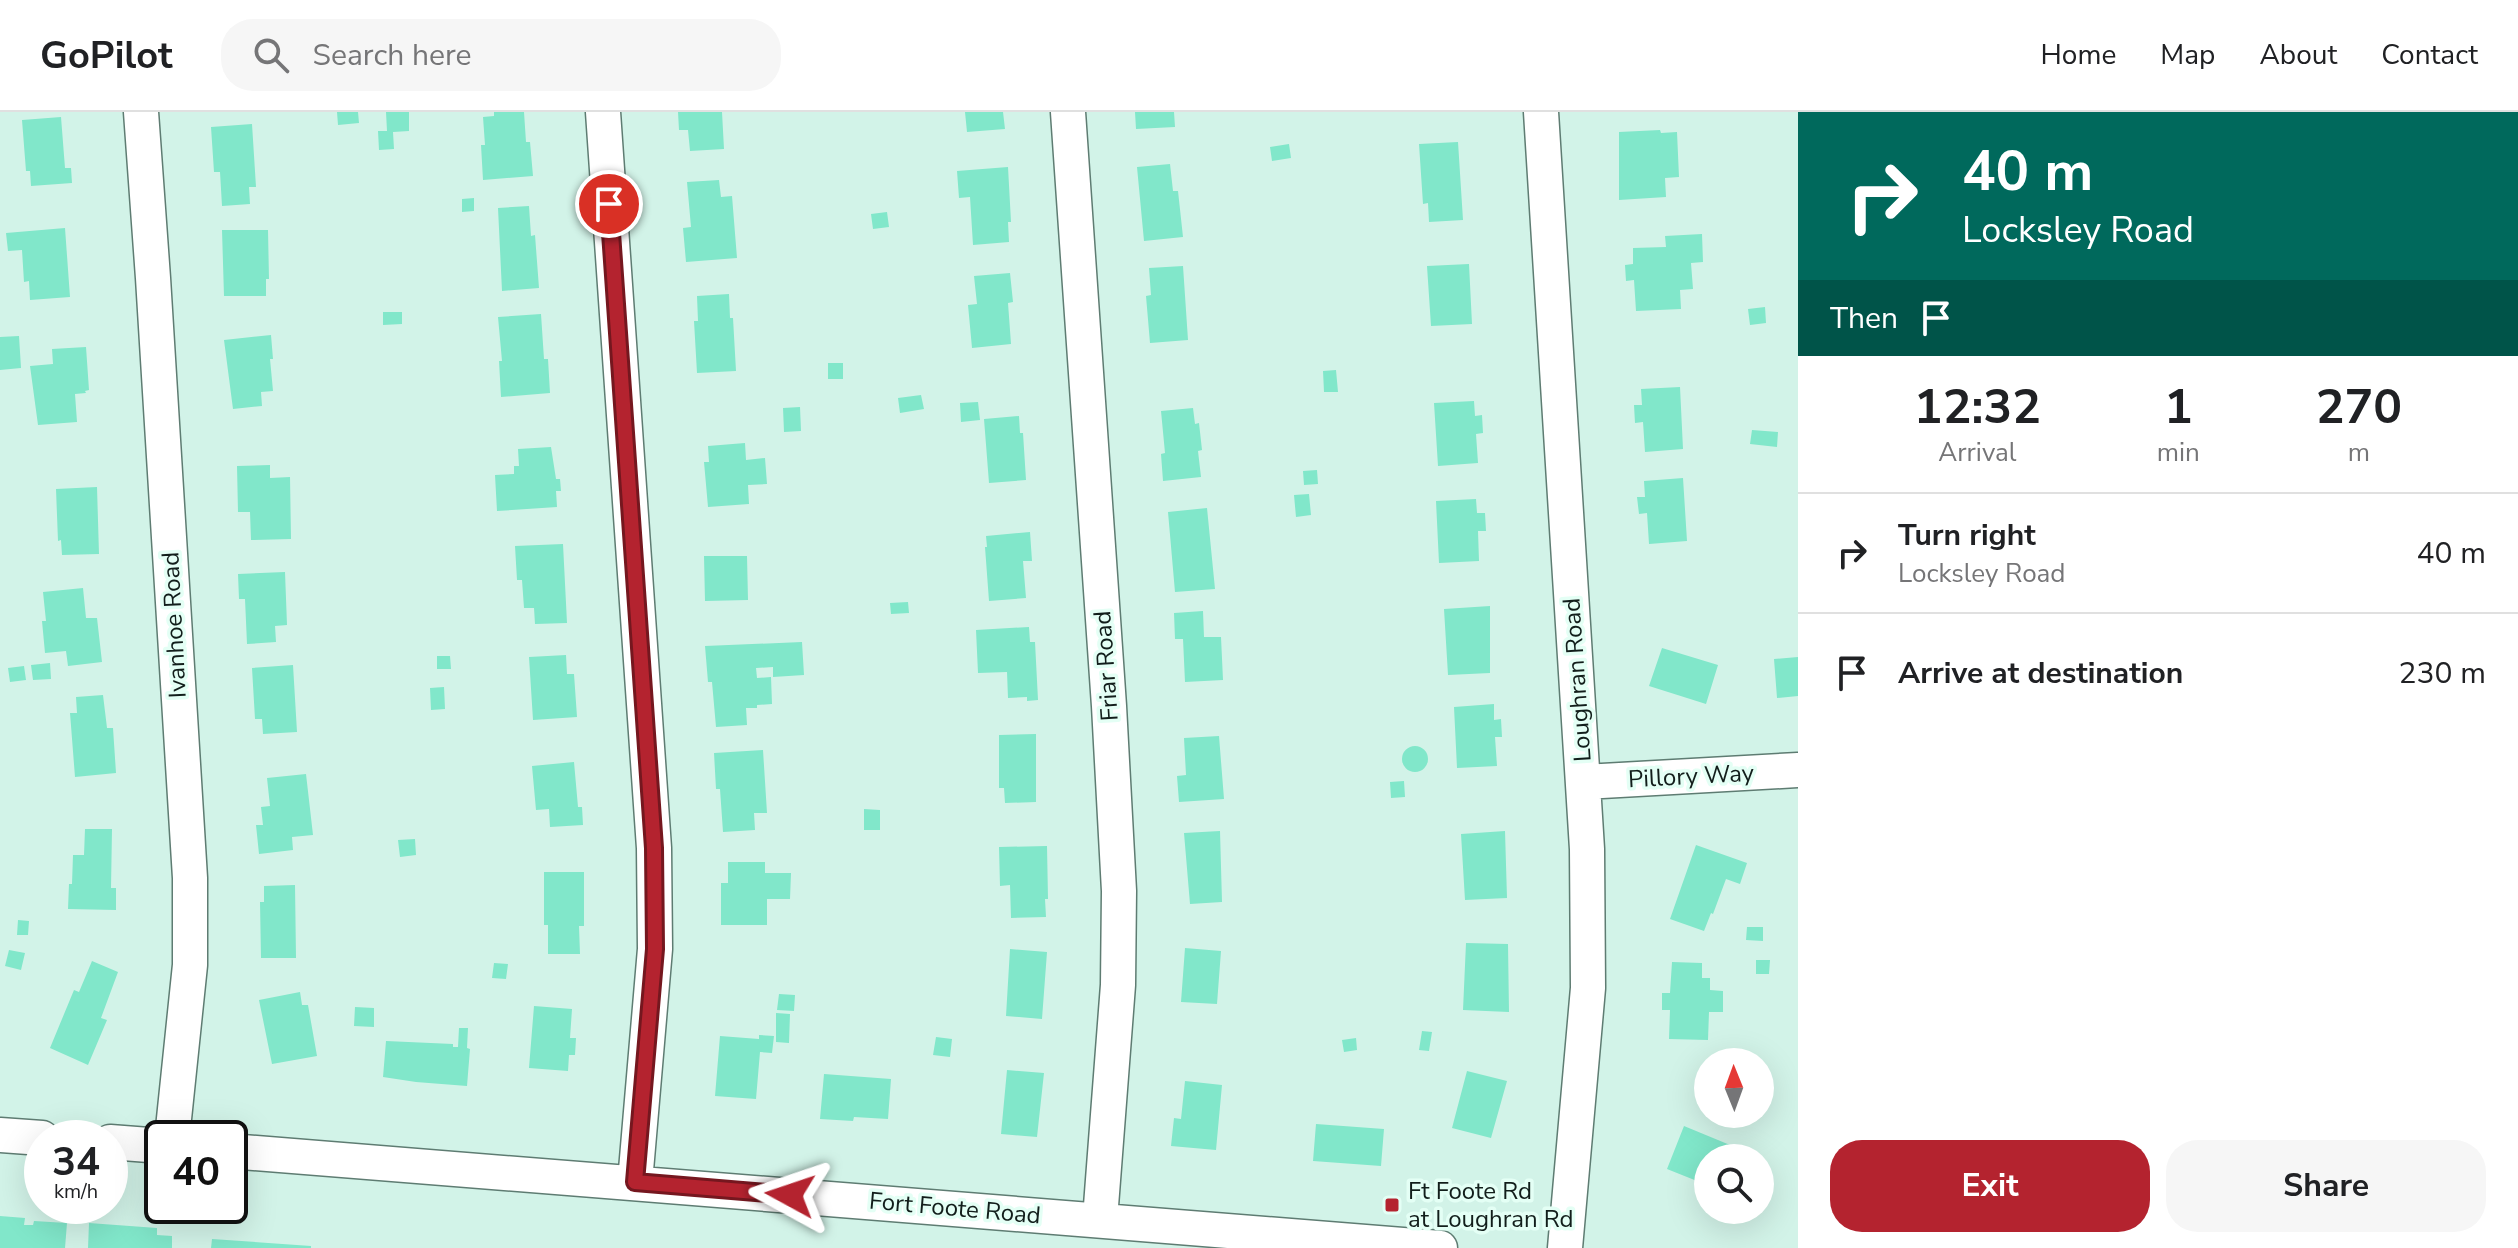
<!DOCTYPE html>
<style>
:root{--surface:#fff;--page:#f6f6f6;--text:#202124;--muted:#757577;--line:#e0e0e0;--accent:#b4232f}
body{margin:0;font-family:"Nunito Sans",sans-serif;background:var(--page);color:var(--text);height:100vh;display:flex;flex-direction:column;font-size:30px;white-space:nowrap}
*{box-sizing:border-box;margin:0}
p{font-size:26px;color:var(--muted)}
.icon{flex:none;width:44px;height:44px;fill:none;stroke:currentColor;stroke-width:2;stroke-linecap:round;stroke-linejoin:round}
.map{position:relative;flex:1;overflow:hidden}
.drawer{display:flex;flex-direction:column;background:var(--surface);width:720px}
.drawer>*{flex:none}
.hud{background:#00695c;color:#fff;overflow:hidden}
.needle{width:52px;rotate:359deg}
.tools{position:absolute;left:1694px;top:936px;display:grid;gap:16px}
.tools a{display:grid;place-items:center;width:80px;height:80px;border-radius:50%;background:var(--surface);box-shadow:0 8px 32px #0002;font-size:40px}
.speed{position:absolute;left:24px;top:1008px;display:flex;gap:16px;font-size:40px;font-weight:700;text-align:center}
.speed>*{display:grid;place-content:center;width:104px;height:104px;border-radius:50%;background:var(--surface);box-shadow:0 8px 32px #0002;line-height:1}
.speed small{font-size:20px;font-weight:400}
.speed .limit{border:4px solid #111;border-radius:12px;background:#fff;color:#111}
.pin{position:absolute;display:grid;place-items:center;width:68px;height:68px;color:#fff;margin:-34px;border:4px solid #fff;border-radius:50%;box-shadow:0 2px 8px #0007}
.me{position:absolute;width:88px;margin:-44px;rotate:275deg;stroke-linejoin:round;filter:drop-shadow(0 0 6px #0008)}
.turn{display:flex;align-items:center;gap:28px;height:168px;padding:0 32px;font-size:36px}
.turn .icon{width:104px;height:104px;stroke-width:2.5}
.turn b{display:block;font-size:56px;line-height:68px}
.then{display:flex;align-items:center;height:76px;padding:0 32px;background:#0003;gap:16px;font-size:30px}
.eta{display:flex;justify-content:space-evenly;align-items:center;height:136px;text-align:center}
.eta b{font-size:48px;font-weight:700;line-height:56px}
.cta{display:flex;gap:16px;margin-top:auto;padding:16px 32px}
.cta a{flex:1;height:92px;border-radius:32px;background:var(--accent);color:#fff;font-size:32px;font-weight:700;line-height:92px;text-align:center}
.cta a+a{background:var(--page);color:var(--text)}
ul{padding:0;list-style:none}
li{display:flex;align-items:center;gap:24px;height:120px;padding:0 32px;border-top:2px solid var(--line)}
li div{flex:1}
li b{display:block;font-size:30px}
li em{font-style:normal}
header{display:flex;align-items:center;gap:48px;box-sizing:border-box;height:112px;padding:0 40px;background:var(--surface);border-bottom:2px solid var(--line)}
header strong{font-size:38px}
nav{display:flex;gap:44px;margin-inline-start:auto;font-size:28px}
.search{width:560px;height:72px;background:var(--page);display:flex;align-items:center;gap:20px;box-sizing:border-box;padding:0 28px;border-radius:32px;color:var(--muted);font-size:30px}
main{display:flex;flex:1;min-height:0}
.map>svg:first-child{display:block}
</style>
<header>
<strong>GoPilot</strong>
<div class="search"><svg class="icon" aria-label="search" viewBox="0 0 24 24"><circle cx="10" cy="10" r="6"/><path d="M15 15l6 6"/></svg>Search here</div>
<nav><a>Home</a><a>Map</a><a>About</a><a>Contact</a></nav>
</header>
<main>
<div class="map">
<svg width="1798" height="1136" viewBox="0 0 1798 1136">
<rect width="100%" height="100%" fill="#d2f3e8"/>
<path fill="#81e7ca" d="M 337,0 L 358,0 L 359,11 L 338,13 Z
M 386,0 L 409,0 L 409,19 L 393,20 L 394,37 L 379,38 L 378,19 L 387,19 Z
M 494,0 L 524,0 L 526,30 L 530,30 L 533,64 L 483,68 L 481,33 L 485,33 L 483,5 L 494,4 Z
M 678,0 L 722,0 L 724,37 L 690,39 L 688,18 L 679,18 Z
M 965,0 L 1003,0 L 1005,17 L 967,20 Z
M 1135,0 L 1174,0 L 1175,15 L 1136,17 Z
M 61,5 L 65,56 L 71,56 L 72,71 L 31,74 L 30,59 L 26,59 L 22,8 Z
M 252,12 L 256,75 L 249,75 L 250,92 L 222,94 L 220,60 L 214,60 L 211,15 Z
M 1660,18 L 1661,21 L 1677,20 L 1679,65 L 1665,66 L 1666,85 L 1619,88 L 1619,20 Z
M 1458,30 L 1463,108 L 1429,110 L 1428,91 L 1423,92 L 1419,32 Z
M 1289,32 L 1291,46 L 1272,49 L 1270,35 Z
M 1170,52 L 1173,79 L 1178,79 L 1183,125 L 1144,129 L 1137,55 Z
M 1008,55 L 1011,110 L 1008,110 L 1009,130 L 973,133 L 970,85 L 959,86 L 957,59 Z
M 719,68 L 721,85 L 732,84 L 737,146 L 686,150 L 683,116 L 691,115 L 687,70 Z
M 474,86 L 474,99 L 462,100 L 462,87 Z
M 529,94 L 531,124 L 535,123 L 539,176 L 502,179 L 498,96 Z
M 887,100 L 889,115 L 873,117 L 871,102 Z
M 65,116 L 70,185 L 30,188 L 29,169 L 24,170 L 22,138 L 8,139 L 6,121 Z
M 222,118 L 268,118 L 269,167 L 266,167 L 266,184 L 224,184 Z
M 1702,122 L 1703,150 L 1691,151 L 1693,177 L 1680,178 L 1681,197 L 1636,199 L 1634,168 L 1626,169 L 1625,153 L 1633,152 L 1633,136 L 1666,135 L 1665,124 Z
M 1469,152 L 1472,212 L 1431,214 L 1427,154 Z
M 1183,154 L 1188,228 L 1150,231 L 1146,184 L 1151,183 L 1149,156 Z
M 1010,161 L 1013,190 L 1008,191 L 1011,232 L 972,236 L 968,193 L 977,192 L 974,164 Z
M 729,182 L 730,206 L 733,206 L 736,259 L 697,261 L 694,209 L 698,209 L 697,184 Z
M 1765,195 L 1766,211 L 1750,213 L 1748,197 Z
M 383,200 L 402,200 L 402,212 L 383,213 Z
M 541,202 L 544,247 L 548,247 L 550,281 L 501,285 L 499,249 L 502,249 L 498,205 Z
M 271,223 L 273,247 L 270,247 L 273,279 L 261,280 L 262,294 L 233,297 L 224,228 Z
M 19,224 L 21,256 L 0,258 L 0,225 Z
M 86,235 L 89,278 L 85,279 L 86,281 L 75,282 L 77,310 L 38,313 L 30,254 L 53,252 L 52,237 Z
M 828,251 L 843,251 L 843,267 L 828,267 Z
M 1336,258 L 1338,280 L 1324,280 L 1323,259 Z
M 1680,275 L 1683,337 L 1645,340 L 1643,310 L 1635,311 L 1634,293 L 1642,293 L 1641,277 Z
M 921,283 L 924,297 L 900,301 L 898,286 Z
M 1474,289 L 1475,304 L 1482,303 L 1483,321 L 1476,322 L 1478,351 L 1438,354 L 1434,291 Z
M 978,290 L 980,308 L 961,310 L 960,291 Z
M 800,295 L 801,319 L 784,320 L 783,296 Z
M 1193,296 L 1195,312 L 1199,311 L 1202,338 L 1198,339 L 1201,365 L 1163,369 L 1161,342 L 1165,341 L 1161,299 Z
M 1019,304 L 1020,321 L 1023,321 L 1026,368 L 989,371 L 984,307 Z
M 1752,318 L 1778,320 L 1777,335 L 1750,332 Z
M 745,331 L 746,348 L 765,346 L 767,372 L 748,373 L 749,392 L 708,395 L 704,350 L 709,350 L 708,334 Z
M 551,335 L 556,367 L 560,367 L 561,379 L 556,379 L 557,395 L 497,399 L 495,363 L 514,362 L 514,354 L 519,354 L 518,337 Z
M 270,353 L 270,366 L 290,365 L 291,427 L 251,428 L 250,400 L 238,400 L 237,354 Z
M 1317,358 L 1318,372 L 1304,373 L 1303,359 Z
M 1683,366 L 1687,429 L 1649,432 L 1647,401 L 1639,402 L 1637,385 L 1645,385 L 1644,369 Z
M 97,375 L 99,442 L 62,443 L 61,428 L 58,429 L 56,377 Z
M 1309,382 L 1311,403 L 1296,405 L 1294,383 Z
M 1476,387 L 1477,401 L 1485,401 L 1486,419 L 1478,419 L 1479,449 L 1439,451 L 1436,389 Z
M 1207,396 L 1215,477 L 1175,480 L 1168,400 Z
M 1030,420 L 1032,449 L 1023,449 L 1026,486 L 989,489 L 985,435 L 987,435 L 986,424 Z
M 563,432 L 567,511 L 535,512 L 534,496 L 524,496 L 522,468 L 517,468 L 515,434 Z
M 704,444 L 747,444 L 748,488 L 705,489 Z
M 285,460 L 287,513 L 275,514 L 276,530 L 247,532 L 245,487 L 239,487 L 238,462 Z
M 83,476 L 86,506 L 97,506 L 102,550 L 68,554 L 66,539 L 45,541 L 42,509 L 46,509 L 43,480 Z
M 908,490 L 909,501 L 891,502 L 890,491 Z
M 1490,494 L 1490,561 L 1448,563 L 1444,497 Z
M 1203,499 L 1204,525 L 1221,525 L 1223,568 L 1185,570 L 1183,527 L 1175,527 L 1174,501 Z
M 1029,515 L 1030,530 L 1035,530 L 1038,588 L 1027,589 L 1027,585 L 1008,586 L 1007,560 L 978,561 L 976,518 Z
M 802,530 L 804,563 L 773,565 L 773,555 L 756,556 L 757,566 L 771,565 L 772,592 L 757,593 L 757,596 L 746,596 L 747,613 L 716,615 L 712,570 L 708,570 L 705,534 Z
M 1662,536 L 1718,553 L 1706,592 L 1649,574 Z
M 566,543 L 567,562 L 574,562 L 577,605 L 533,608 L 529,545 Z
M 437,544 L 450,544 L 451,557 L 437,557 Z
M 1798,545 L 1798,584 L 1777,586 L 1774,547 Z
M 50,551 L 51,567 L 33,568 L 31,553 Z
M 293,553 L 297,620 L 263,622 L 262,607 L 255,607 L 252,556 Z
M 24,554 L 26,568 L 10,570 L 8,556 Z
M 444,575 L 445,597 L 431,598 L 430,576 Z
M 103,583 L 107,616 L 113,616 L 116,661 L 75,665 L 70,601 L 77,601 L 76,585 Z
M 1494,592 L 1494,608 L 1501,607 L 1502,625 L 1495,625 L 1497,654 L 1457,656 L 1454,595 Z
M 1036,622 L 1036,690 L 1005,691 L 1004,676 L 999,676 L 999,623 Z
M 1219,624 L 1224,687 L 1179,690 L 1177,664 L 1186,663 L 1184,626 Z
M1402 647a13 13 0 1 1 26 0a13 13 0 1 1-26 0Z
M 763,638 L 767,701 L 754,701 L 755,718 L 723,720 L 720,677 L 716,677 L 714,641 Z
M 574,650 L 578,695 L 582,695 L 583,713 L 550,715 L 549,697 L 536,698 L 532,654 Z
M 306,662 L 313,723 L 292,725 L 293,738 L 259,742 L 256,713 L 263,713 L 261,695 L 270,694 L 267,666 Z
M 1404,669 L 1405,685 L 1391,686 L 1390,670 Z
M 864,697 L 880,698 L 880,718 L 864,718 Z
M 85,717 L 112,717 L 111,776 L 116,776 L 116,798 L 68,797 L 69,772 L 72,772 L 73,743 L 84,743 Z
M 1220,719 L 1222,790 L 1190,792 L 1184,721 Z
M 1505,719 L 1507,786 L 1465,788 L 1461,722 Z
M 415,727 L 416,743 L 400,745 L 398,728 Z
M 1696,733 L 1747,751 L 1740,772 L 1726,767 L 1713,802 L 1711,801 L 1704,819 L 1670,807 Z
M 1047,734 L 1048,787 L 1045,787 L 1046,805 L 1011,806 L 1010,773 L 1000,774 L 999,735 Z
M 728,750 L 765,750 L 765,761 L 791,761 L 790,787 L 767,787 L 767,813 L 721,813 L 721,771 L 728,771 Z
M 544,760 L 584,760 L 584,814 L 579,814 L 580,842 L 548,842 L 548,813 L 544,813 Z
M 295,773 L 296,846 L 261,846 L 260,790 L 264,790 L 264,774 Z
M 18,808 L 29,809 L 28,823 L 17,823 Z
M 1747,815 L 1763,815 L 1763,829 L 1746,828 Z
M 1466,831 L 1508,832 L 1509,900 L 1463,898 Z
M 1185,836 L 1221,839 L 1217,892 L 1181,890 Z
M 1010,837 L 1047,840 L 1042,907 L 1006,904 Z
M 9,838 L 25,841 L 21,858 L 5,854 Z
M 1756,848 L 1770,848 L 1769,862 L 1756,862 Z
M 92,849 L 118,860 L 101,906 L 107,908 L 88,953 L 50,936 L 74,878 L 79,880 Z
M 1672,850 L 1702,851 L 1702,866 L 1710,866 L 1710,878 L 1723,879 L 1723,900 L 1709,900 L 1708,928 L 1669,927 L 1670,898 L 1662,898 L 1662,881 L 1670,881 Z
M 494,851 L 508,852 L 506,867 L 492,866 Z
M 300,880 L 302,893 L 308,893 L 317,944 L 272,952 L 259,888 Z
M 779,882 L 795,883 L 794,899 L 777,898 Z
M 534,894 L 572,897 L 570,926 L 576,926 L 575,943 L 569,943 L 568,959 L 529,956 Z
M 355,895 L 374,896 L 374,915 L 354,914 Z
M 776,901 L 790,902 L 789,931 L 776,930 Z
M 459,916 L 468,916 L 467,936 L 470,937 L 467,974 L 416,970 L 383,965 L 386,929 L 453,932 L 453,935 L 458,935 Z
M 1422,919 L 1432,920 L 1429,939 L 1419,938 Z
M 759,923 L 774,924 L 772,941 L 760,940 L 756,987 L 715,984 L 720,924 L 759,927 Z
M 936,925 L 952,927 L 950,945 L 933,943 Z
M 1356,926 L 1357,938 L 1344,940 L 1342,928 Z
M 1007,958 L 1044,961 L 1037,1025 L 1001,1022 Z
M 1467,959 L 1507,969 L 1491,1026 L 1452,1016 Z
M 824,962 L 891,967 L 888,1007 L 854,1005 L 853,1009 L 820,1007 Z
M 1185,969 L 1222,973 L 1216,1038 L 1171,1034 L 1174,1006 L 1181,1007 Z
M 1316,1012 L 1384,1017 L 1381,1054 L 1313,1049 Z
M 1684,1014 L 1747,1040 L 1745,1046 L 1708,1046 L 1708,1070 L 1699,1067 L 1697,1069 L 1667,1057 Z
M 0,1104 L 25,1106 L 24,1113 L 33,1113 L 34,1109 L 67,1111 L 65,1136 L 0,1136 Z
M 89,1111 L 157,1116 L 157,1123 L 172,1124 L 172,1136 L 88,1136 Z
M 212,1127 L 311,1134 L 311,1136 L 211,1136 Z"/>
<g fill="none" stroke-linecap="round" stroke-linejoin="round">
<g stroke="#5e7c72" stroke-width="37">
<path id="minor" d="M 141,0 L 153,166 L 190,766 L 190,853 L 172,1026
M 603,0 L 654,736 L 655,837 L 635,1070
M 1068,0 L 1109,594 L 1119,779 L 1118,873 L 1100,1107
M 1541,0 L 1587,737 L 1588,876 L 1565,1136
M 1584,670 L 1798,658
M 0,1023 L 42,1026
M 110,1030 L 162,1034
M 230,1039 L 1440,1136"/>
</g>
<use href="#minor" stroke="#fff" stroke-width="34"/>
</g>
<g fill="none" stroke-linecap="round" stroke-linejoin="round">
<g stroke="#75171f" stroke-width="20">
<path id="route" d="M 609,92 L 654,736 L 655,837 L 635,1070 L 790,1083"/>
</g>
<use href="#route" stroke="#b4232f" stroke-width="14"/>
</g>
<rect fill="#b4232f" stroke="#e4fff5" stroke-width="3" x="1384" y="1085" width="16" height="16" rx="4"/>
<g text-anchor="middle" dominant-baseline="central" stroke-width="7" stroke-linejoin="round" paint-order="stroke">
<g font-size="24" fill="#121e1b" stroke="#e4fff5">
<text transform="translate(174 513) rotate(-93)">Ivanhoe Road</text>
<text transform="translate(1106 554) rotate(-94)">Friar Road</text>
<text transform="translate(1577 568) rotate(-94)">Loughran Road</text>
<text transform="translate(1691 664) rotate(-3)">Pillory Way</text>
<text transform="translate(955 1096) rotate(5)">Fort Foote Road</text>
</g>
<g font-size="24" fill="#121e1b" stroke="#e4fff5" text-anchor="start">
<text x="1408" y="1079">Ft Foote Rd<tspan x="1408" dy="28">at Loughran Rd</tspan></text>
</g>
</g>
</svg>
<div class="tools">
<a><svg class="needle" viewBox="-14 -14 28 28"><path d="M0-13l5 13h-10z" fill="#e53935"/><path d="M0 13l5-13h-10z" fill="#757577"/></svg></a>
<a><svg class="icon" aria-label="search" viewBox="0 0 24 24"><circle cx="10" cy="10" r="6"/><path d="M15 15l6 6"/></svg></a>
</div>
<div class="speed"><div>34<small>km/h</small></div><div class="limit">40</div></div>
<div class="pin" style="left:609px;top:92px;background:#d93025"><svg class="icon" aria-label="arrive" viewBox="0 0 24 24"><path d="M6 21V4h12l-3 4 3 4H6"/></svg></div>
<svg class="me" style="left:790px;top:1083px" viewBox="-20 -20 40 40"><path d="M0-17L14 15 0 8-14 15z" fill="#b4232f" stroke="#fff" stroke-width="4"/></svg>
</div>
<section class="drawer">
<div class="hud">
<div class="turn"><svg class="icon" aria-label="right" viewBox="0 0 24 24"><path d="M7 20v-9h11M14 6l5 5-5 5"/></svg><div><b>40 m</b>Locksley Road</div></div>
<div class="then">Then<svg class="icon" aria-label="arrive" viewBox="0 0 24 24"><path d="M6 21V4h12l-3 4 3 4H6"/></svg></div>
</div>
<div class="eta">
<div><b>12:32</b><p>Arrival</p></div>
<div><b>1</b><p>min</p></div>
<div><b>270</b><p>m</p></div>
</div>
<ul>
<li><svg class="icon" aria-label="right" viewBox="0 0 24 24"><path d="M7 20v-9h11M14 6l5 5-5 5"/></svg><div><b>Turn right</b><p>Locksley Road</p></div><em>40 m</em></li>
<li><svg class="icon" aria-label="arrive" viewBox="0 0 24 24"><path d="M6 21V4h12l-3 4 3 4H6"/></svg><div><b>Arrive at destination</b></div><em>230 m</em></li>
</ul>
<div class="cta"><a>Exit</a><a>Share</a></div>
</section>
</main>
